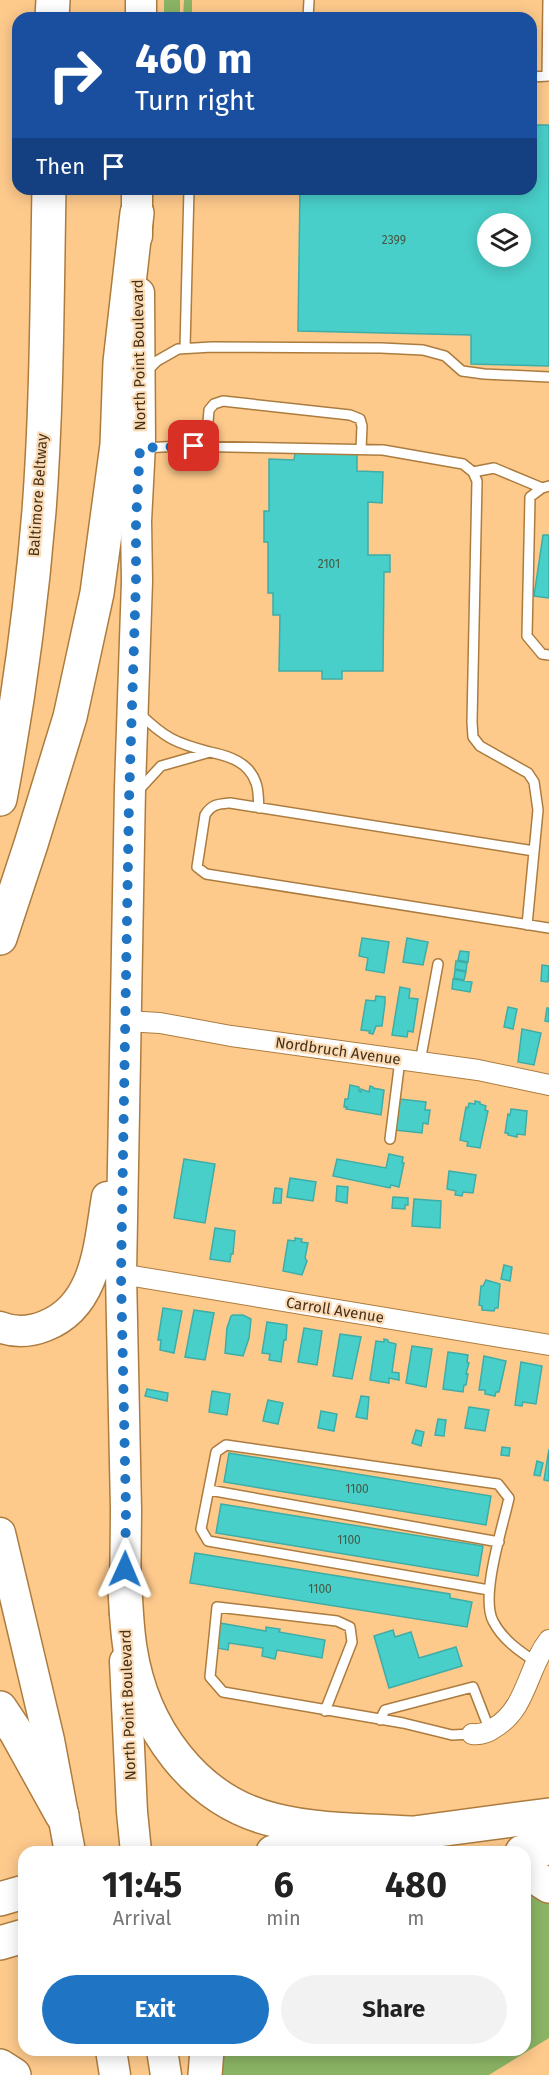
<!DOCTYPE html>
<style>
:root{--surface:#fff;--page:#f2f2f2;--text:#222;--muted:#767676;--accent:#1f75c3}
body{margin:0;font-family:"Fira Sans",sans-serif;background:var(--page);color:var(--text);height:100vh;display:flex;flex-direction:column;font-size:22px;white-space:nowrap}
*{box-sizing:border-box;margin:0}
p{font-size:20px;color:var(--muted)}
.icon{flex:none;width:33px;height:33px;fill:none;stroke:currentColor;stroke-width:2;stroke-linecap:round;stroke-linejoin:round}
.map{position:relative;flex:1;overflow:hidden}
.side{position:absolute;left:18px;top:1846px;width:513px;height:210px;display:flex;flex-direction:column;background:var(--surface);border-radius:18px;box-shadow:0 3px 15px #0003}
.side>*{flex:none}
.hud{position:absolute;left:12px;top:12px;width:525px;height:183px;border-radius:18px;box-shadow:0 3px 15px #0003;background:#1a4fa0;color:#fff;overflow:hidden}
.controls{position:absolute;left:477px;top:213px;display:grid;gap:12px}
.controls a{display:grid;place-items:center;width:54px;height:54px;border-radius:50%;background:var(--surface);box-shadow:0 3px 15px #0003;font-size:30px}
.pin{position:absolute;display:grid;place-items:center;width:51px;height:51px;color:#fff;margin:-26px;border-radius:12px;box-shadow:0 3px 9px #0006}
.me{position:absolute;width:66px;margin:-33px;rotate:1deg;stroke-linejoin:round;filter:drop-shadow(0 0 4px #0008)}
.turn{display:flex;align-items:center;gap:21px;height:126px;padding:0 24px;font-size:27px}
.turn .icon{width:78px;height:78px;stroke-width:2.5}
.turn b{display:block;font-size:42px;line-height:51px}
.then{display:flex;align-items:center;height:57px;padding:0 24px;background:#0003;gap:12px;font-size:22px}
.eta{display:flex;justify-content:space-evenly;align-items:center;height:102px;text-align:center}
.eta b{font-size:36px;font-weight:700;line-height:42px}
.cta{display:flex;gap:12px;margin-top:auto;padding:12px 24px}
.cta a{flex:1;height:69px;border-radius:36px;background:var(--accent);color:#fff;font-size:24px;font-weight:700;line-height:69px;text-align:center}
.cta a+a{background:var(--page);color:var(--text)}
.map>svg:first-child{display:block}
</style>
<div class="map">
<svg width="549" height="2075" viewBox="0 0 549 2075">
<rect width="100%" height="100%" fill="#feca8c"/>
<path fill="#8bb464" d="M 164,0 L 180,0 L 180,18 L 164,18 Z
M 184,0 L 192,0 L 192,18 L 183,18 Z
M 525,1884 L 549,1896 L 549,2038 L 489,2075 L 215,2075 L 216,2051 L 525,2050 Z"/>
<path fill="#49cfc9" stroke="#3eada7" stroke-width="1.5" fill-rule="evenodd" d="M 531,125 L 549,125 L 549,366 L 471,364 L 471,335 L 298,331 L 300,189 L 531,189 ZM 488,224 L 520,224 L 520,256 L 488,256 Z
M 295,453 L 357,453 L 357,471 L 383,472 L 382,503 L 368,502 L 368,555 L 390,555 L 390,572 L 384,572 L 383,671 L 342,671 L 342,679 L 322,679 L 322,671 L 279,671 L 280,615 L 273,615 L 273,593 L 268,593 L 268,542 L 264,542 L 264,511 L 269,511 L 269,459 L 294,460 Z
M 543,535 L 549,535 L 549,598 L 534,596 Z
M 362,938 L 389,942 L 384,973 L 366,970 L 368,958 L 359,956 Z
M 407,938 L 428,942 L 423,965 L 403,962 Z
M 460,951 L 469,952 L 468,962 L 458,960 Z
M 456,961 L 467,963 L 466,971 L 455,969 Z
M 542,965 L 549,966 L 548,982 L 541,981 Z
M 455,970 L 466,972 L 464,980 L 454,978 Z
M 453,979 L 472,982 L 470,992 L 452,989 Z
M 400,987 L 410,989 L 409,998 L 418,999 L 413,1032 L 408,1031 L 407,1037 L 392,1035 Z
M 376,996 L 385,997 L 385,1003 L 382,1026 L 376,1026 L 373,1034 L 369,1033 L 370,1031 L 361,1030 L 366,1000 L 375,1001 Z
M 508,1007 L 517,1009 L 513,1029 L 504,1027 Z
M 547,1008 L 549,1008 L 549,1022 L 545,1021 Z
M 522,1029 L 541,1033 L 534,1065 L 518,1062 Z
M 350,1085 L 359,1087 L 359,1091 L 361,1092 L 361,1089 L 369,1092 L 370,1086 L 373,1087 L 373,1088 L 384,1090 L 381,1115 L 346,1109 L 347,1107 L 344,1107 L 345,1099 L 348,1099 Z
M 399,1099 L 426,1102 L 425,1110 L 430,1110 L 428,1124 L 423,1123 L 422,1133 L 395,1130 Z
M 475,1101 L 480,1102 L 480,1104 L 486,1106 L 485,1110 L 488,1111 L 480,1148 L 467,1146 L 468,1142 L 460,1140 L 466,1107 L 468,1108 L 469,1103 L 475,1104 Z
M 511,1109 L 527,1111 L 525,1135 L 517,1134 L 517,1137 L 508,1135 L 508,1133 L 505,1133 L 508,1114 L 510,1115 Z
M 389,1154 L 403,1157 L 402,1163 L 404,1163 L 399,1187 L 391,1185 L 390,1188 L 333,1176 L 337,1159 L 386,1168 Z
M 184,1159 L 215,1164 L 205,1223 L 174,1218 Z
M 449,1171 L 476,1175 L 473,1193 L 463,1192 L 462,1196 L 455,1195 L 456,1191 L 447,1189 Z
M 290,1178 L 316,1182 L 313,1201 L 287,1197 Z
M 337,1186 L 348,1187 L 347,1203 L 336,1201 Z
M 275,1188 L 282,1189 L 281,1203 L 273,1203 Z
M 393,1197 L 408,1198 L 408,1205 L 405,1205 L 405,1209 L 392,1208 Z
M 414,1199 L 441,1201 L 440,1228 L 412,1226 Z
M 215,1228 L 235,1231 L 233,1254 L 231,1254 L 230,1262 L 210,1259 Z
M 295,1238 L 302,1239 L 301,1242 L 308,1243 L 305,1258 L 307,1261 L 302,1275 L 283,1271 L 288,1240 L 295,1241 Z
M 504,1265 L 512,1267 L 510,1281 L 501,1279 Z
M 486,1280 L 500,1284 L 498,1308 L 495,1308 L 494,1311 L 482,1310 L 482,1306 L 479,1305 L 481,1286 L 483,1286 Z
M 163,1308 L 182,1311 L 174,1353 L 160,1350 L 161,1340 L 158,1340 Z
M 194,1310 L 214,1313 L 205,1360 L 185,1357 Z
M 233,1315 L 243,1315 L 251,1319 L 249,1338 L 243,1356 L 225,1353 L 227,1328 L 231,1316 Z
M 267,1322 L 287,1325 L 286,1340 L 284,1340 L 281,1362 L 269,1360 L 270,1354 L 262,1353 Z
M 304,1328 L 322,1331 L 317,1365 L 298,1362 Z
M 340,1334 L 361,1337 L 352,1379 L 333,1376 Z
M 384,1339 L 388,1340 L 388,1342 L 396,1344 L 392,1372 L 399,1373 L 399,1380 L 389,1378 L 389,1383 L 370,1380 L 376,1341 L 384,1342 Z
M 412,1346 L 432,1349 L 426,1387 L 406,1383 Z
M 448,1352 L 468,1355 L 467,1362 L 469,1363 L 466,1374 L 468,1374 L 466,1385 L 464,1385 L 463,1392 L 443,1389 Z
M 484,1356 L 506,1361 L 499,1392 L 496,1392 L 495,1396 L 485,1394 L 485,1390 L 479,1390 Z
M 521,1362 L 542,1366 L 536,1404 L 523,1402 L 522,1406 L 515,1405 Z
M 147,1389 L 168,1393 L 167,1401 L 145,1396 Z
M 212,1391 L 230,1394 L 227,1415 L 209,1412 Z
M 361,1396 L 369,1397 L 367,1419 L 356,1417 Z
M 268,1400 L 283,1403 L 278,1424 L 263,1421 Z
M 469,1407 L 489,1410 L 485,1431 L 465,1428 Z
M 321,1411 L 337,1414 L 334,1431 L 318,1428 Z
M 438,1419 L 446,1420 L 444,1436 L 435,1435 Z
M 416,1430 L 424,1432 L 421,1446 L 412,1443 Z
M 502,1447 L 510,1448 L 509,1456 L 501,1455 Z
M 549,1449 L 549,1481 L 544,1480 Z
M 229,1453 L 491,1496 L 486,1525 L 224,1482 Z
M 537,1461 L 543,1463 L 540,1476 L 534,1475 Z
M 221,1504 L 483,1546 L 478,1576 L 216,1533 Z
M 195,1553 L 450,1594 L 450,1598 L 472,1602 L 467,1627 L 190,1583 Z
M 220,1623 L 266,1631 L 266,1627 L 280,1629 L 279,1632 L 325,1640 L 322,1658 L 277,1650 L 275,1659 L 262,1656 L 263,1648 L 229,1643 L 228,1650 L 216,1648 Z
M 393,1630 L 395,1637 L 411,1632 L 419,1658 L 456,1647 L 462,1666 L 389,1688 L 374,1636 Z"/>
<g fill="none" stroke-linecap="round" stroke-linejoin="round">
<g stroke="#ac7c3f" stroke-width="12">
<path id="lane" d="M 308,18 L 309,0
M 547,76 L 548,0
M 531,77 L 549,76
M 185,348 L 189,189
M 146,372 L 157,361 L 178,349 L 212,347 L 381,348 L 423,350 L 445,356 L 462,371 L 484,374 L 549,377
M 206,446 L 209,410 L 214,404 L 223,401 L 350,415 L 360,419 L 362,426 L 361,449
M 143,448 L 181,446 L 383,450 L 463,464 L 473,472 L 477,481 L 472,722 L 473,737 L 480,746 L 528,773 L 534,782 L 538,810 L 527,925
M 473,472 L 494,468 L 542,488
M 549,486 L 542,488 L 530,497 L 527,636 L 542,654 L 549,655
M 210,752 C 229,756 249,762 256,783 C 259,791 258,800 259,808
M 137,792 L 161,766 L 210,752 C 175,743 165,738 139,713
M 534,851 L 230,803 C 218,804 212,804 205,815 L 197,867 L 206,874 L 549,928
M 420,1062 L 438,964
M 390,1139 L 400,1060
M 209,1490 L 499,1542
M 489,1590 L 208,1541 L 201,1529 L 216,1452 L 226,1445 L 498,1484 L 509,1498 C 503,1526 480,1596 493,1621 C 502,1639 519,1651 536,1662
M 325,1711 L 352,1642 L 350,1627 L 337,1621 L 217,1607 L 210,1677 L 223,1692 L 403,1723 L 452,1735 L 472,1734
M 380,1720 L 385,1710 L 473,1687 L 490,1731"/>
</g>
<g stroke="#ac7c3f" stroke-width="22">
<path id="street" d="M 126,1021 L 160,1023 L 231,1036 L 478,1070 L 549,1085
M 121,1274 L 549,1345
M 472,1734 C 481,1735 487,1733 494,1728 C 527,1709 527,1668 549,1640"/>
</g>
<g stroke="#ac7c3f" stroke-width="33">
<path id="primary" d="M 141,18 L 141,0
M 137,189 L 137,236
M 0,1327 C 15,1333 30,1332 45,1326 C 97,1306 99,1244 107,1197
M 0,1533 L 49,1740 L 70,1852
M 125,1613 L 126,1510 L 121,1274 L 130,788 L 137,581 L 136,521 L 140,444 L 139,293
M 125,1661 L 132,1812 L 136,1852
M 111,2050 L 115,2075
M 162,2050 L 166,2075"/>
</g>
<g stroke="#ac7c3f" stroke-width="36">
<path id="highway" d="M 52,18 L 53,0
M 0,799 C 18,704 31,608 39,511 C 47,404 47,296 49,189
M 0,938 L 31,844 L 70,717 L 97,593 L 117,445 L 120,362 L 137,213
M 125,1589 C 126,1609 127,1629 130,1648 C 142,1727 194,1801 274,1820 C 317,1831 365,1830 410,1833
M 0,1708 L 16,1732 L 62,1815
M 273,1852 L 549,1815
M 522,1852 L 549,1848
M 525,1873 L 538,1879 L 549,1886
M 0,1899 L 24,1892
M 0,1943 L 24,1936
M 0,2066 L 14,2075
M 205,2075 L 207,2050"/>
</g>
<use href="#lane" stroke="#fff" stroke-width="9"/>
<use href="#street" stroke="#fff" stroke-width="20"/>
<use href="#primary" stroke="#fff" stroke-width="30"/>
<use href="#highway" stroke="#fff" stroke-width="33"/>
</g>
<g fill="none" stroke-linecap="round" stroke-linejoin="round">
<path stroke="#1f75c3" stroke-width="10" stroke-dasharray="0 18" d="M 125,1569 L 126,1510 L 121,1275 L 129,800 L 136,581 L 136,521 L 140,448 L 194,446"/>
</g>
<g text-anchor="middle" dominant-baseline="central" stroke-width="4.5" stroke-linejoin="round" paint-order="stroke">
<g font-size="12" fill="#465844">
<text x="394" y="240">2399</text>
<text x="329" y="564">2101</text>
<text x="357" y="1489">1100</text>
<text x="349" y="1540">1100</text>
<text x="320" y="1589">1100</text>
</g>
<g font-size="15" fill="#453017" stroke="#fbdcb7">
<text transform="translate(139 355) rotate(-91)">North Point Boulevard</text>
<text transform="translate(38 495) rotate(-86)">Baltimore Beltway</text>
<text transform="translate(338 1051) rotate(8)">Nordbruch Avenue</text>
<text transform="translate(335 1310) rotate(9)">Carroll Avenue</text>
<text transform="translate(128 1705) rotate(-92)">North Point Boulevard</text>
</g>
</g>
</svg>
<div class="controls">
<a><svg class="icon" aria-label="layers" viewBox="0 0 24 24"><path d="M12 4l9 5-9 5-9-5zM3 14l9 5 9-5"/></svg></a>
</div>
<div class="pin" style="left:194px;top:446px;background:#d93025"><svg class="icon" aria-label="arrive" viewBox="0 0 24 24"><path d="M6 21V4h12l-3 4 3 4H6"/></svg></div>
<svg class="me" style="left:125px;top:1569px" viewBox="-20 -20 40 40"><path d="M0-17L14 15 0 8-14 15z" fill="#1f75c3" stroke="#fff" stroke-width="4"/></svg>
<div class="hud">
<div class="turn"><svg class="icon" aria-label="right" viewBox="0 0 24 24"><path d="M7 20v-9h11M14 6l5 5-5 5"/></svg><div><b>460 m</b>Turn right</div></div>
<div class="then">Then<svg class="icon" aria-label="arrive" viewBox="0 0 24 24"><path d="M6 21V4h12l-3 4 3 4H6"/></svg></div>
</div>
<section class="side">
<div class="eta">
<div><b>11:45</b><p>Arrival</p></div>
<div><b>6</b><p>min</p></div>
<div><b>480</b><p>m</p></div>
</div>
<div class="cta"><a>Exit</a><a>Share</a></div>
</section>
</div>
